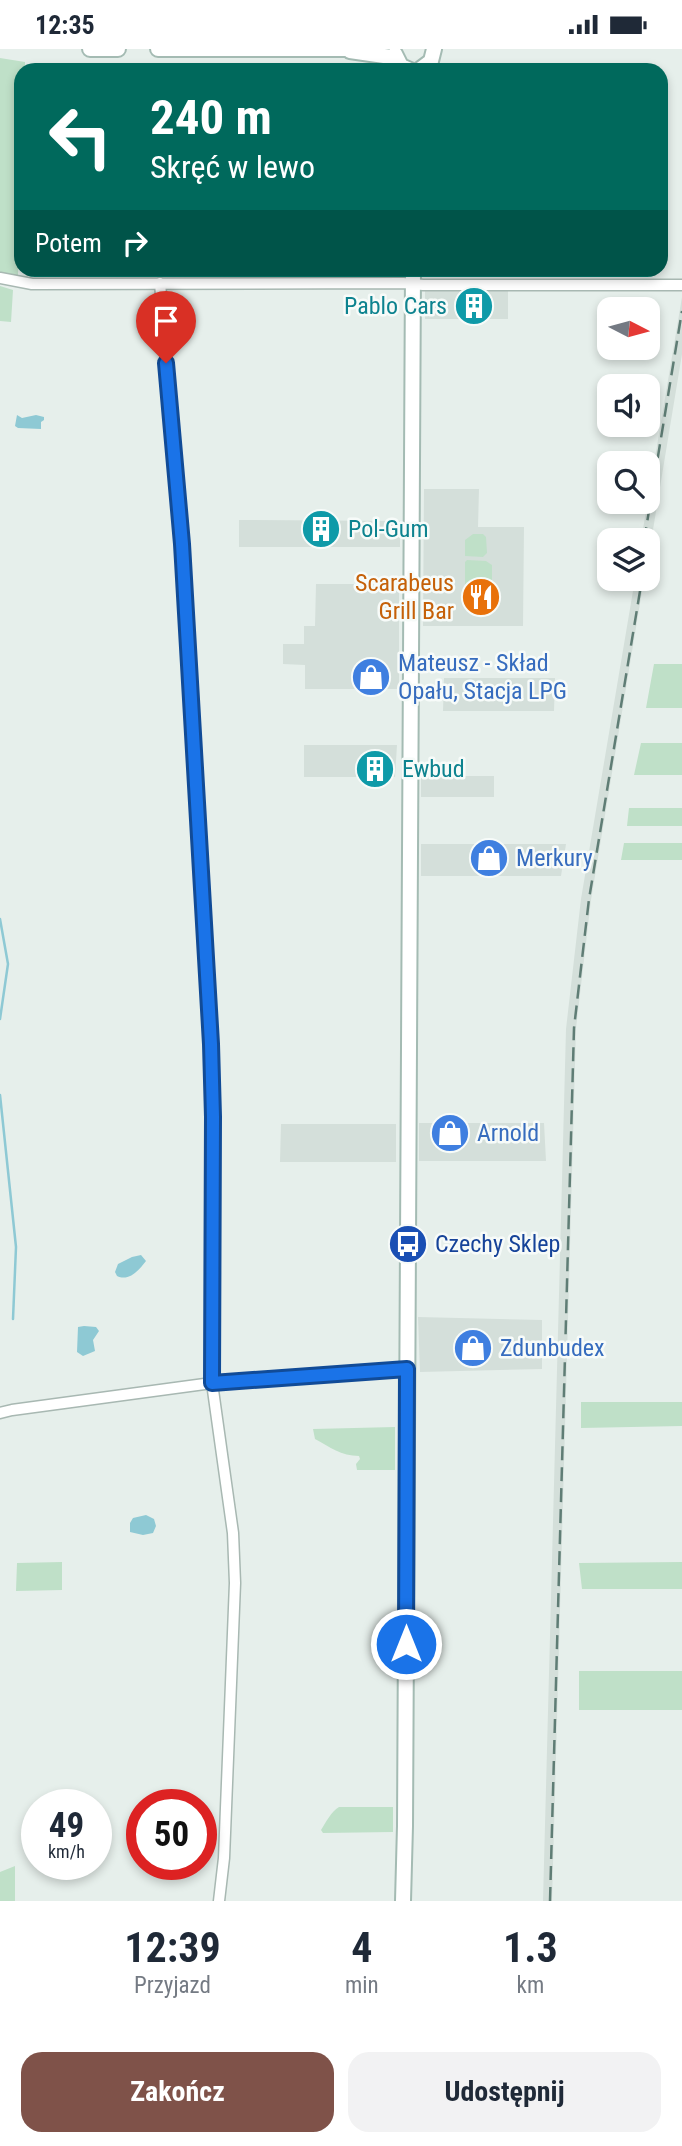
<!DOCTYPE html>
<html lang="pl">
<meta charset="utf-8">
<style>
:root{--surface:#fff;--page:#f2f2f3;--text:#1f2937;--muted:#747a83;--accent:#7f5249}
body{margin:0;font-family:"Roboto Condensed",sans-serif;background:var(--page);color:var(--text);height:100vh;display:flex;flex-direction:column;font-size:26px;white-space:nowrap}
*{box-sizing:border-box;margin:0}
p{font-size:23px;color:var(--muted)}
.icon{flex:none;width:38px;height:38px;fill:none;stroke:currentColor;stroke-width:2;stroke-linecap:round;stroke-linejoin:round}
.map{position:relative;height:1852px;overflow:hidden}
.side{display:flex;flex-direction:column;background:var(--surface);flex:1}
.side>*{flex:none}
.guide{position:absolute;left:14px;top:14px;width:654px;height:214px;border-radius:21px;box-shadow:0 4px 10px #0003;background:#00695c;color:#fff;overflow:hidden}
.needle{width:46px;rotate:96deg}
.fabs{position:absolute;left:597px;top:248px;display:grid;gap:14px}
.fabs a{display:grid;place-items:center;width:63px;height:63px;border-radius:14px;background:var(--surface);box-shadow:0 4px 10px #0003;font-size:35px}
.speed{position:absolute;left:21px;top:1740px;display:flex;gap:14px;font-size:35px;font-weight:700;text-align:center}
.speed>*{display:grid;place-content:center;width:91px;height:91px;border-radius:50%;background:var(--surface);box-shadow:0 4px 10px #0003;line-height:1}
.speed small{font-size:18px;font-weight:400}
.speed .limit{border:10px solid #d22;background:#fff;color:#111}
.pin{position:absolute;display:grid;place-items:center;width:60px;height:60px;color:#fff;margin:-72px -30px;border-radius:50% 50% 50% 0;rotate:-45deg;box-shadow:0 0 7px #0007}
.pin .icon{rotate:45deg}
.me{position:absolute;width:77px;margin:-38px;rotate:0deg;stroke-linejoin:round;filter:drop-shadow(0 0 5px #0008)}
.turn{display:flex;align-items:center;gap:24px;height:147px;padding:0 21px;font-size:32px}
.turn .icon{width:91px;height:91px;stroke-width:2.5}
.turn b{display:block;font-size:49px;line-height:60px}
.then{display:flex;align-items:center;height:66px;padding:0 21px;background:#0003;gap:14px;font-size:26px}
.eta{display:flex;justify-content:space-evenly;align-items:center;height:119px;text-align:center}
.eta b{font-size:42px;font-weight:700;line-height:49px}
.primary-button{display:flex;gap:14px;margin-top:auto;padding:14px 21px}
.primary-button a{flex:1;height:80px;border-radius:21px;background:var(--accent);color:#fff;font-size:28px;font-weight:700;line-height:80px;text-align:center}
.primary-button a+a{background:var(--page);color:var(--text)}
.status{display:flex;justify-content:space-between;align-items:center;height:49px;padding:0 35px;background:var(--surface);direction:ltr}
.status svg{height:19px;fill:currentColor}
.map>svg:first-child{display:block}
</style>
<div class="status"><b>12:35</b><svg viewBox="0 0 49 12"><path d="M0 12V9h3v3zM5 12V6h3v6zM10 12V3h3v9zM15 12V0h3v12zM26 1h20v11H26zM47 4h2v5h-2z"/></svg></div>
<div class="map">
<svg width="682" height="1852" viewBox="0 0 682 1852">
<rect width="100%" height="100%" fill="#e6efeb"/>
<path fill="#d4dfda" d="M 425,241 L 508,241 L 508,270 L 425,270 Z
M 682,248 L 682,305 L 648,511 L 648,492 L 641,492 Z
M 424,440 L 479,440 L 478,478 L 524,478 L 523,577 L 423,577 Z
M 239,471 L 400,472 L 400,498 L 239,498 Z
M 635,530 L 644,530 L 591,851 L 576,979 L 552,1852 L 543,1852 L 566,980 L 581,850 Z
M 316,535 L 399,535 L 399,640 L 305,640 L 305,616 L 283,615 L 283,595 L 304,595 L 304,577 L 315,577 Z
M 444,629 L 555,629 L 554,662 L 443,662 Z
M 304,696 L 397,696 L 395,728 L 304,728 Z
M 421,727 L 494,727 L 494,748 L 421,748 Z
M 421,795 L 566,795 L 561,827 L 421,827 Z
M 419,1074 L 544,1074 L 546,1112 L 419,1112 Z
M 281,1075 L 396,1075 L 396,1113 L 280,1113 Z
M 418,1268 L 542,1271 L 542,1320 L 420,1323 Z"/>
<path fill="#bfe0c8" d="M 0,9 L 25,13 L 25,21 L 21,21 L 18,228 L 0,223 Z
M 0,237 L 13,241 L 11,273 L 0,272 Z
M 473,485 L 483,485 L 486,488 L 487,504 L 483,508 L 465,507 L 465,491 Z
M 467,511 L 486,512 L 492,516 L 492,535 L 465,535 L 465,513 Z
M 654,615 L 682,615 L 682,659 L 646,659 Z
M 641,694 L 682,694 L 682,726 L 634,726 Z
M 629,759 L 682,759 L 682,777 L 627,777 Z
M 624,794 L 682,794 L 682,811 L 621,811 Z
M 581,1353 L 682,1353 L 682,1377 L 581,1379 Z
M 395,1378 L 395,1421 L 357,1421 L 356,1415 L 360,1410 L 359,1407 C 341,1407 330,1398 315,1390 L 313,1380 Z
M 62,1513 L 62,1541 L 16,1542 L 17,1514 Z
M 682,1513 L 682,1540 L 582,1540 L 579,1514 Z
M 579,1622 L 682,1622 L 682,1661 L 579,1661 Z
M 339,1758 L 393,1758 L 393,1783 L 323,1784 L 321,1781 C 326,1773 331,1763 339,1758 Z
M 15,1817 L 15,1852 L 0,1852 L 0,1823 Z"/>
<path fill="#8ec9d4" d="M 17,366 L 22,369 L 36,366 L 44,368 L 44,371 L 41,373 L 41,380 L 18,379 L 15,377 Z
M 141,1206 L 146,1212 C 139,1221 129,1233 117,1227 L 115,1223 L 118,1215 L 132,1208 Z
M 84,1277 L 96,1278 L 99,1282 L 93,1291 L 95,1302 L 83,1307 L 77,1303 L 78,1278 Z
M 146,1466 L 154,1470 L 156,1477 L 153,1484 L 143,1486 L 130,1483 L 130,1474 L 133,1469 Z"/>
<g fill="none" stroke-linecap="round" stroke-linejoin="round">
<path stroke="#8ec9d4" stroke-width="2.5" d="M 0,870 L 8,915 L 0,970
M 0,1046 L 16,1198 L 13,1270"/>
<g stroke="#a8b8b2" stroke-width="13">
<path id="street" d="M 0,229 L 32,235 L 403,234 L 423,236 L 682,236
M 160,234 L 182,495 L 211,995 L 213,1068 L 212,1334 L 233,1484 L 235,1534 L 224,1809 L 219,1852
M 0,1364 L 12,1361 L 212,1334 L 407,1320"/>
</g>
<g stroke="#a4bbb3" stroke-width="18">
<path id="secondary" d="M 90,0 L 118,0
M 158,0 L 359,0
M 350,2 L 391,8 L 397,12
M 395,5 L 401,17 L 410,21
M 419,21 L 431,12 L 434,0
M 403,1852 L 405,1777 L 413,220"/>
</g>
<use href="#street" stroke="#fff" stroke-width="10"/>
<use href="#secondary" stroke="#fff" stroke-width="14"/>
<path stroke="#5f7d75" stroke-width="2.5" stroke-dasharray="14 7" stroke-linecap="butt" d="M 644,492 L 682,262
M 550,1852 L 574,979 L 589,850 L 642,530"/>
</g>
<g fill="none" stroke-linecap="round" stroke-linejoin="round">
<g stroke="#114b97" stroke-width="18">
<path id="route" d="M 166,314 L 182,495 L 211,995 L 213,1068 L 212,1334 L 407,1320 L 406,1595"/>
</g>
<use href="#route" stroke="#1a73e8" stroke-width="12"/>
</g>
<defs>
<g id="building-disc" transform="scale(2.0125)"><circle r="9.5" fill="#0f9aa8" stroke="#f7fbf9"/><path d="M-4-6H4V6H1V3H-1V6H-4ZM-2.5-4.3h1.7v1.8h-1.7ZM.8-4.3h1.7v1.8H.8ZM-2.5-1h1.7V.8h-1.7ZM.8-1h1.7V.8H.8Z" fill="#fff"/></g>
<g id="restaurant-disc" transform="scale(2.0125)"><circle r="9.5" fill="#e8710a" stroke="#f7fbf9"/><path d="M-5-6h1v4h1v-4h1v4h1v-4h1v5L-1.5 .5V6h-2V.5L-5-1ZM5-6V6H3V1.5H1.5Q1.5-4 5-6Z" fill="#fff"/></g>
<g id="shop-disc" transform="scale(2.0125)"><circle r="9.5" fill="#3f7fe0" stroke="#f7fbf9"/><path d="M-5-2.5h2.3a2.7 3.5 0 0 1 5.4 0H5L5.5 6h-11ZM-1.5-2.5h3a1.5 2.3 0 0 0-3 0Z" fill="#fff"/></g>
<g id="bus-disc" transform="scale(2.0125)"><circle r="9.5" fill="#1a4fb4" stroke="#f7fbf9"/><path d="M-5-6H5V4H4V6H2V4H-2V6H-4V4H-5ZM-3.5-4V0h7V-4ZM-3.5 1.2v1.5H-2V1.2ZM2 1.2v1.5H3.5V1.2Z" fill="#fff"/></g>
</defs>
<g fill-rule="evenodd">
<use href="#building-disc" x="474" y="257"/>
<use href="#building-disc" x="321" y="480"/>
<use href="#restaurant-disc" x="481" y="548"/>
<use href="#shop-disc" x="371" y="628"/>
<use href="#building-disc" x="375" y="720"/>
<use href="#shop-disc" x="489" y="809"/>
<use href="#shop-disc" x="450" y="1084"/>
<use href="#bus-disc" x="408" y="1195"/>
<use href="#shop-disc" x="473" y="1299"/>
</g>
<g text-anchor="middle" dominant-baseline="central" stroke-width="5" stroke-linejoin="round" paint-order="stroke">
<g font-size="24" fill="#0d838f" stroke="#f7fbf9" text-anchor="start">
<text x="447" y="257" text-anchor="end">Pablo Cars</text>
<text x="348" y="480">Pol-Gum</text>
<text x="402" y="720">Ewbud</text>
</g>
<g font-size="24" fill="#c56008" stroke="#f7fbf9" text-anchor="end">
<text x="454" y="534">Scarabeus<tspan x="454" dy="28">Grill Bar</tspan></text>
</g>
<g font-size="24" fill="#366cbe" stroke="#f7fbf9" text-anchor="start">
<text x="398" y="614">Mateusz - Skład<tspan x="398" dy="28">Opału, Stacja LPG</tspan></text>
<text x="516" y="809">Merkury</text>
<text x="477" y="1084">Arnold</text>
<text x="500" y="1299">Zdunbudex</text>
</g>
<g font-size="24" fill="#164399" stroke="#f7fbf9" text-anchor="start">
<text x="435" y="1195">Czechy Sklep</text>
</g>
</g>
</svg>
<div class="fabs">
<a><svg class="needle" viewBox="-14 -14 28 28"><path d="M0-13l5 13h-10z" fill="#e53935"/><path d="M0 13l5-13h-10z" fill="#747a83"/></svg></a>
<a><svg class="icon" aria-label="sound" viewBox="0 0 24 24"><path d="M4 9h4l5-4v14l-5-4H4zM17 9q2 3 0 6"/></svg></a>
<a><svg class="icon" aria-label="search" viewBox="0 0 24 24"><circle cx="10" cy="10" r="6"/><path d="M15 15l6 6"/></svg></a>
<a><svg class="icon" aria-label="layers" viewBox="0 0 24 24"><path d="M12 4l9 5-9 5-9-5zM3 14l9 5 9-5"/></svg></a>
</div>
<div class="speed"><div>49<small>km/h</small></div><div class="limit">50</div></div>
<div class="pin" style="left:166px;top:314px;background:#d93025"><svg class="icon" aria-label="arrive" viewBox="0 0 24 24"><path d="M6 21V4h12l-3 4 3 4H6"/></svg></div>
<svg class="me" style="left:406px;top:1595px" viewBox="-20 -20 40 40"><circle r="17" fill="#1a73e8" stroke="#fff" stroke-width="3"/><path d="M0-11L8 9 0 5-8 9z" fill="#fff"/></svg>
<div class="guide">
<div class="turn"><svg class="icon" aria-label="left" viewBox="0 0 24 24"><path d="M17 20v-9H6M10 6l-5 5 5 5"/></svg><div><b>240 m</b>Skręć w lewo</div></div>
<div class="then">Potem<svg class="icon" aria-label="right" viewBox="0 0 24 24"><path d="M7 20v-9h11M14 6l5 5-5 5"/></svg></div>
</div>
</div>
<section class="side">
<div class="eta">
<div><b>12:39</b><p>Przyjazd</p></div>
<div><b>4</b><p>min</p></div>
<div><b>1.3</b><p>km</p></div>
</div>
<div class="primary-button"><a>Zakończ</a><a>Udostępnij</a></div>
</section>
